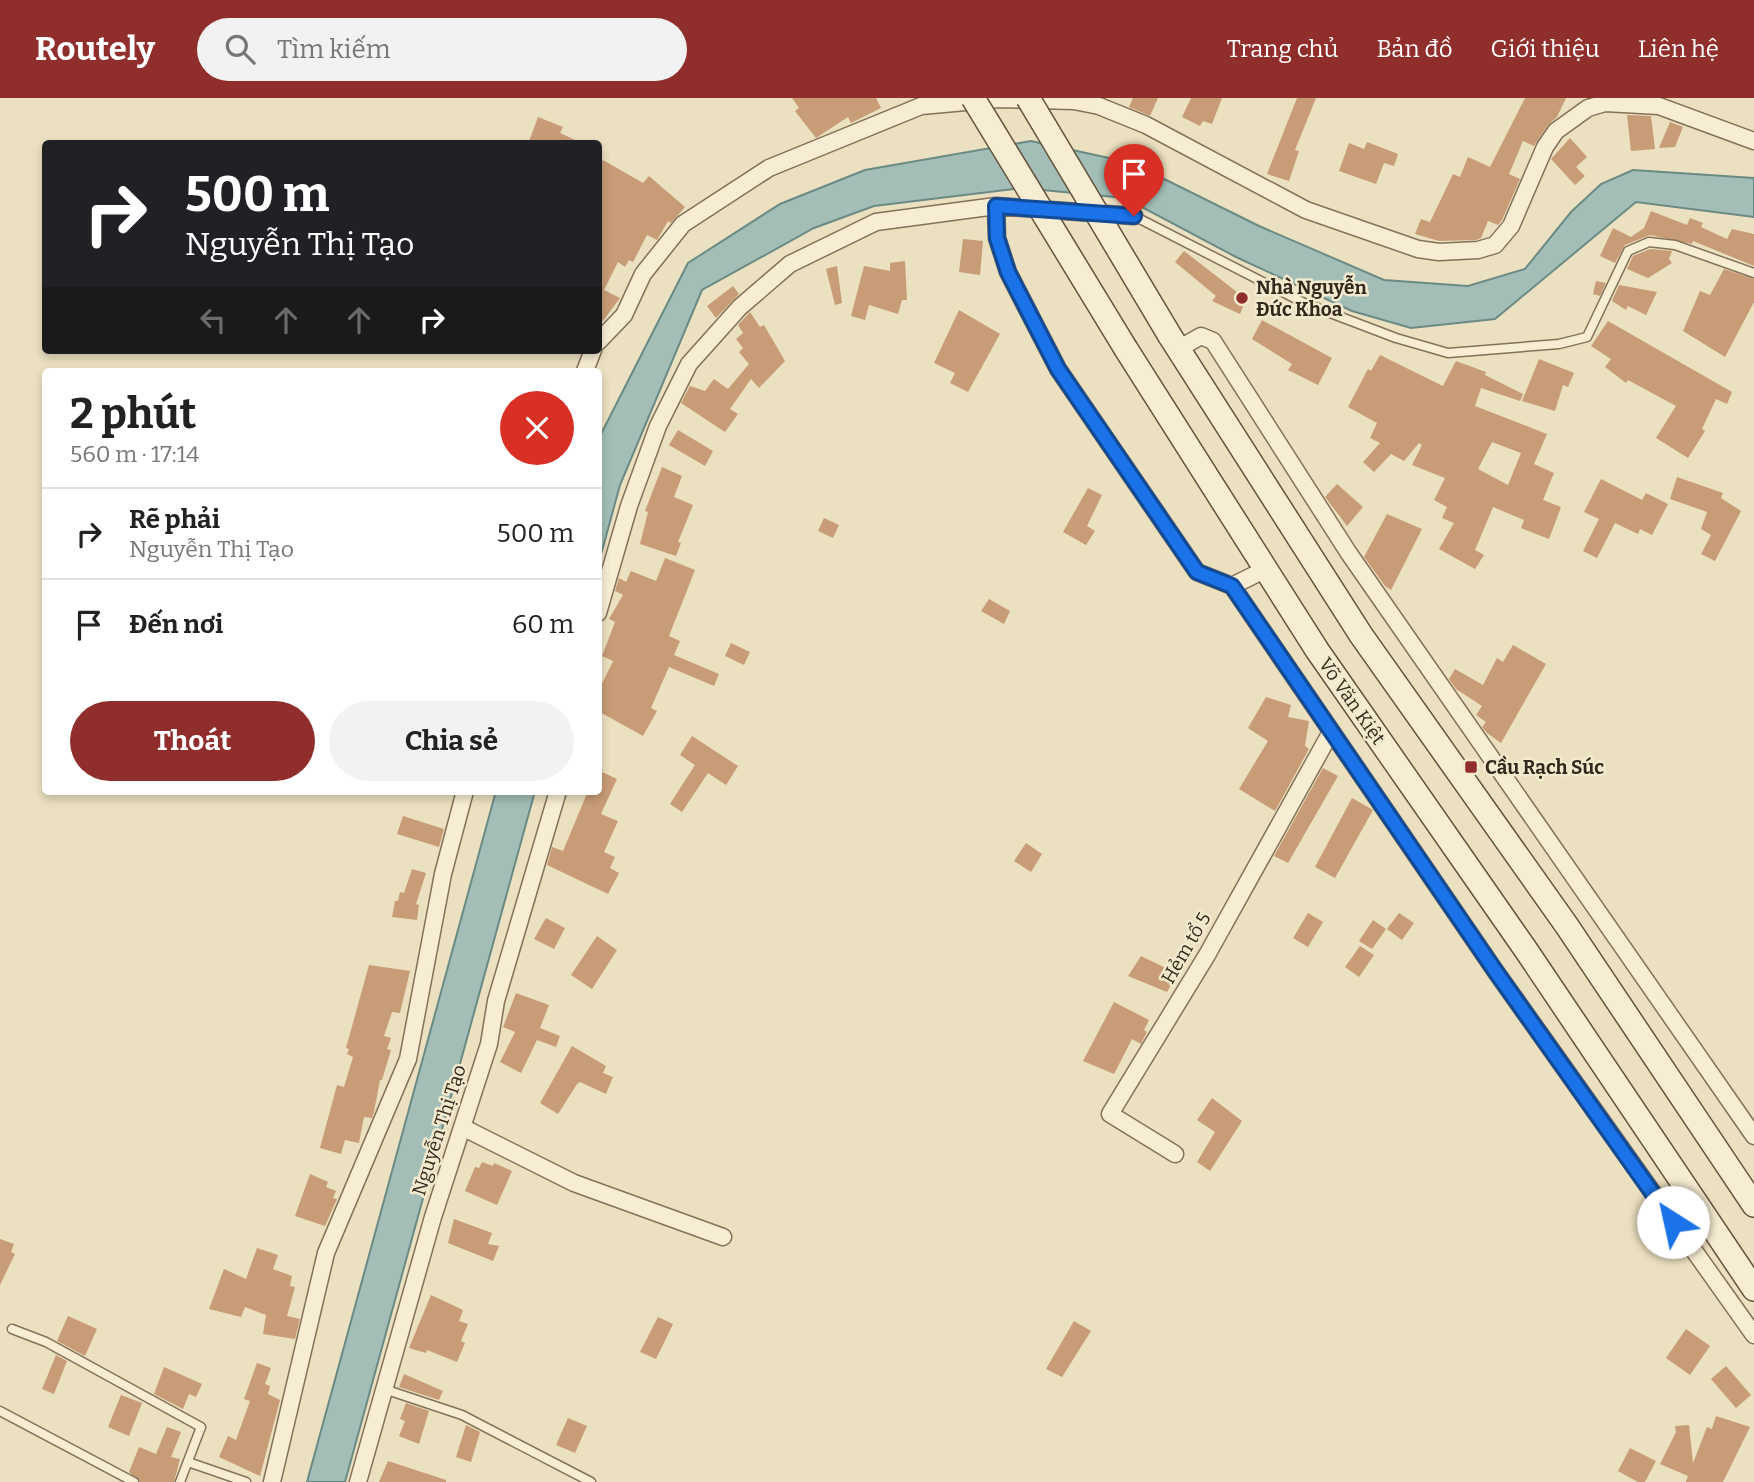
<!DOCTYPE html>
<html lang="vi">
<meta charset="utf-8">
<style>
:root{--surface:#fff;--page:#f2f2f2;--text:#222;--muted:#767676;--line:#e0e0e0;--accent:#902e2b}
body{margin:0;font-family:Bitter,serif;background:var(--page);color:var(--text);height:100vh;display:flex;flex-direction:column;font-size:26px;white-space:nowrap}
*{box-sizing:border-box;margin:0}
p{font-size:23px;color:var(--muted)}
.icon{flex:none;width:38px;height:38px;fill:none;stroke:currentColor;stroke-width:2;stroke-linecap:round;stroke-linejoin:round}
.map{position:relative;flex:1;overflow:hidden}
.details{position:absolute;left:42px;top:270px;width:560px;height:427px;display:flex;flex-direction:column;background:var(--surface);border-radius:7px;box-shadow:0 4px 10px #0003}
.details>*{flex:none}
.guide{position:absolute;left:42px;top:42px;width:560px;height:214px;border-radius:7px;box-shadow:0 4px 10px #0003;background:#202124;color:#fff;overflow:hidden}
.pin{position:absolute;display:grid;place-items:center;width:60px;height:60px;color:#fff;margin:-72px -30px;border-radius:50% 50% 50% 0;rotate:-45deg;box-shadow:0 0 7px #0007}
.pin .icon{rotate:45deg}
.me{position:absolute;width:77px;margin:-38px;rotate:325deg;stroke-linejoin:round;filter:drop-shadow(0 0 5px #0008)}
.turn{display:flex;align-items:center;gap:24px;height:147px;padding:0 28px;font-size:32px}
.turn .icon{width:91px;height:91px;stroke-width:2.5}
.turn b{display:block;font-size:49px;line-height:60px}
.lanes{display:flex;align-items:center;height:66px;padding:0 28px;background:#0003;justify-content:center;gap:35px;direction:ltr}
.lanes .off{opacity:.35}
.round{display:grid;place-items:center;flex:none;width:74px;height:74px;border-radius:37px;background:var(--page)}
.summary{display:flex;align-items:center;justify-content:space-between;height:119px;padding:0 28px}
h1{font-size:42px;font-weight:700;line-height:52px}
.primary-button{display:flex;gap:14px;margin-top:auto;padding:14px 28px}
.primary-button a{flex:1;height:80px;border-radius:42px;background:var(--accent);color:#fff;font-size:28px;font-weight:700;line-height:80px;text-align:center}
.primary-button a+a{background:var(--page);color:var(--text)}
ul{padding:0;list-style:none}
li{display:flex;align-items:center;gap:21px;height:91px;padding:0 28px;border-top:2px solid var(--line)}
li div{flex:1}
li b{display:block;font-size:26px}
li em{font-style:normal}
header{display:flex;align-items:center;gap:42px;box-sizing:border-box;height:98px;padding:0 35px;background:var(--accent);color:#fff}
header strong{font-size:33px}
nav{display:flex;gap:38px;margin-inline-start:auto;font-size:24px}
.search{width:490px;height:63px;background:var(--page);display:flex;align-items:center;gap:18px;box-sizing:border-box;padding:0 24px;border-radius:38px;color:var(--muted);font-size:26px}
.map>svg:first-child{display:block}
</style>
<header>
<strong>Routely</strong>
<div class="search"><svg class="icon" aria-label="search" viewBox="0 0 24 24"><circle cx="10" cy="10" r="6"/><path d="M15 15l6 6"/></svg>Tìm kiếm</div>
<nav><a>Trang chủ</a><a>Bản đồ</a><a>Giới thiệu</a><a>Liên hệ</a></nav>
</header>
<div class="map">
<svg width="1754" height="1384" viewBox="0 0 1754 1384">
<rect width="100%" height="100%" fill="#ebe0bf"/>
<path fill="#a2beb7" stroke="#6a8b84" stroke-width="2" d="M 1031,43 L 1132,65 L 1259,128 L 1384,182 L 1468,188 L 1525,171 L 1571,114 L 1601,86 L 1633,72 L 1754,80 L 1754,119 L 1636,104 L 1495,221 L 1411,230 L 1352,213 L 1236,159 L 1125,100 L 1022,90 L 874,108 L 814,130 L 702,192 L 620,387 L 599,464 L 599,340 L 688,165 L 780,106 L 865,72 Z
M 496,693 L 535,693 L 345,1384 L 307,1384 Z"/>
<path fill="#c89c76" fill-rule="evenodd" d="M 792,0 L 876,0 L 881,10 L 851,25 L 848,19 L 816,40 L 795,13 L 799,10 Z
M 1133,0 L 1158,0 L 1150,18 L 1129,9 Z
M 1191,0 L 1222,0 L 1212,26 L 1203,23 L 1200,28 L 1182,19 Z
M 1297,0 L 1316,0 L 1295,52 L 1299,53 L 1289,83 L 1267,76 Z
M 1525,0 L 1566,0 L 1557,19 L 1548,27 L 1534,48 L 1523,43 L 1509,76 L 1520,81 L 1502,122 L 1498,127 L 1488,123 L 1481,140 L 1476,142 L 1439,143 L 1415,136 L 1421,121 L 1430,124 L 1453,76 L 1460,79 L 1468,59 L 1490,69 Z
M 1627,17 L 1651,18 L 1655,51 L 1631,53 Z
M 538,19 L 563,29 L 560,35 L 584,46 L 528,46 Z
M 1670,24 L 1683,29 L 1675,49 L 1659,50 Z
M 1570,40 L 1587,59 L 1576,69 L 1585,78 L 1575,87 L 1551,61 Z
M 1367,44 L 1398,56 L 1394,68 L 1384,65 L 1376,86 L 1339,73 L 1349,45 L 1364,51 Z
M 603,62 L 643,85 L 649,78 L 685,109 L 671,125 L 668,123 L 657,142 L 647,137 L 633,164 L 629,162 L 625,169 L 618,164 L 604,192 L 620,200 L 603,223 L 598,221 L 598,69 Z
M 1651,113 L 1687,127 L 1690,120 L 1703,125 L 1701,129 L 1727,141 L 1732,131 L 1754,136 L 1754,168 L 1693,143 L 1692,146 L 1650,137 L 1625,147 L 1615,165 L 1600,158 L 1613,130 L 1631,139 L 1644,130 Z
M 963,141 L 983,143 L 980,177 L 959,174 Z
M 1650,151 L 1672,153 L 1669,161 L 1672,165 L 1648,180 L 1627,171 L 1633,158 Z
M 1184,153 L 1246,201 L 1240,216 L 1212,203 L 1216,198 L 1175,164 Z
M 905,163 L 907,202 L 902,202 L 898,216 L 869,207 L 865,222 L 851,218 L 864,168 L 890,173 L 890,165 Z
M 837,168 L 842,205 L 835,207 L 826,171 Z
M 1724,171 L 1754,181 L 1754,204 L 1725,259 L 1683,233 L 1700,193 L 1710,197 Z
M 1596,183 L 1606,185 L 1600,198 L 1593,196 Z
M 1619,187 L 1657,194 L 1646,217 L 1628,208 L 1626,212 L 1612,203 Z
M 733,188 L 739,196 L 716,220 L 707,208 Z
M 959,212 L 1000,236 L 968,294 L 950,285 L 955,275 L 934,265 Z
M 750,214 L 760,229 L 764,227 L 785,263 L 759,290 L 751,281 L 730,311 L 738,316 L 725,334 L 681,305 L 690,288 L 705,293 L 714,281 L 728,291 L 749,266 L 739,254 L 743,250 L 736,241 L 743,235 L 738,227 Z
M 1262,222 L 1332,260 L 1318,287 L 1288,272 L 1292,266 L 1252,241 Z
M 1608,223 L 1732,294 L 1727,306 L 1716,301 L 1702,331 L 1705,333 L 1688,360 L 1656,340 L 1676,308 L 1628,282 L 1626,285 L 1605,269 L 1611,261 L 1591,248 Z
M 1380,257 L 1443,288 L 1456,263 L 1486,274 L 1485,277 L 1523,296 L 1520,303 L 1481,290 L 1475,308 L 1547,336 L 1534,366 L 1554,375 L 1543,402 L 1561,409 L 1549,441 L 1521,430 L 1524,422 L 1493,409 L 1475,452 L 1484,457 L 1475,471 L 1439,451 L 1454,425 L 1442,420 L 1447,409 L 1434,402 L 1445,380 L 1412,367 L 1422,347 L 1419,345 L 1404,363 L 1391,356 L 1374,374 L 1363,364 L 1380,345 L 1370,340 L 1377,325 L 1348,309 L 1368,271 L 1371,273 ZM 1492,344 L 1521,355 L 1508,387 L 1478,371 Z
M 1539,261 L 1574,275 L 1568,289 L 1563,287 L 1555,313 L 1522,303 Z
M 678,332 L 713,353 L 705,368 L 669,347 Z
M 662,369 L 682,378 L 674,399 L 693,407 L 678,444 L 681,445 L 676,458 L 640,446 L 648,414 L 645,413 Z
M 1677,379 L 1723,395 L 1721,400 L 1741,413 L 1715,463 L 1701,456 L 1711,437 L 1701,431 L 1707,414 L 1670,401 Z
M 1601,381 L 1642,402 L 1646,395 L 1668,406 L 1652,437 L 1640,431 L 1638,436 L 1615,425 L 1597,460 L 1583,453 L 1599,421 L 1584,414 Z
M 1337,386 L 1363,409 L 1347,428 L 1325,399 Z
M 1088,390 L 1102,397 L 1087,428 L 1095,433 L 1086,447 L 1063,434 Z
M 1387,416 L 1422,431 L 1391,492 L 1385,488 L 1364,459 Z
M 824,420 L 839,427 L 833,440 L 818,433 Z
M 665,460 L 695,472 L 669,538 L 680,543 L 674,557 L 719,576 L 714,588 L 669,569 L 651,610 L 657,613 L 643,638 L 598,613 L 598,594 L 613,563 L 602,558 L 615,524 L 609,521 L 623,497 L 615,493 L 619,480 L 626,484 L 631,473 L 656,483 Z
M 989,501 L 1010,513 L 1004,526 L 981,513 Z
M 731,545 L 750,554 L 744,567 L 725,558 Z
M 1513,547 L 1546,566 L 1501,645 L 1487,635 L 1482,629 L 1486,624 L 1476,617 L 1482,608 L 1456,591 L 1449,581 L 1455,571 L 1483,587 L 1497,560 L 1503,564 Z
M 1266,599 L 1291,607 L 1288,619 L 1309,623 L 1305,648 L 1309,651 L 1275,713 L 1239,691 L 1268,643 L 1248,630 Z
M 692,638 L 738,668 L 726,687 L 708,675 L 682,714 L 670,706 L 695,667 L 680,657 Z
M 1323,670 L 1338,678 L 1288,765 L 1274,758 Z
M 598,672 L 617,681 L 601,716 L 618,723 L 604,754 L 615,759 L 610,770 L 619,775 L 608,796 L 547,767 L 552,749 L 563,753 L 588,693 L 598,693 Z
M 1352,700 L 1373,712 L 1335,780 L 1315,769 Z
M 403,718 L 444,731 L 439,749 L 397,736 Z
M 1026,745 L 1042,756 L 1031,774 L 1014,763 Z
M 412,771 L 426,775 L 416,806 L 419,807 L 417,822 L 392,819 L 395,803 L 398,803 L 400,794 L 404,795 Z
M 1308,815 L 1323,824 L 1308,849 L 1293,840 Z
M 1399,815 L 1414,825 L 1402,842 L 1387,831 Z
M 546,820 L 565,830 L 554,851 L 534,841 Z
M 1373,822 L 1386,831 L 1372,851 L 1359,843 Z
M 597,838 L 617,852 L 592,891 L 571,877 Z
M 1360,848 L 1374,857 L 1359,879 L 1345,869 Z
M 1141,858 L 1172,873 L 1167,882 L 1172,885 L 1167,894 L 1128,878 Z
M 369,867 L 410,873 L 400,915 L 392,914 L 384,938 L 391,940 L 387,951 L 391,952 L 382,982 L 380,982 L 374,1014 L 372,1020 L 364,1019 L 359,1045 L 345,1042 L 341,1056 L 320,1050 L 337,987 L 344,989 L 353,959 L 347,956 L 349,951 L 346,950 Z
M 516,895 L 549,907 L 540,930 L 560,938 L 556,949 L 537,942 L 521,975 L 500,964 L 515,934 L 503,929 Z
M 1114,904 L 1149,922 L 1144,932 L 1147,934 L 1141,946 L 1132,941 L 1114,976 L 1083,963 Z
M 572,948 L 606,968 L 603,975 L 613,979 L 606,996 L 580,984 L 577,986 L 558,1016 L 540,1005 Z
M 1212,1000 L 1242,1023 L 1210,1073 L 1197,1064 L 1215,1034 L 1197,1022 Z
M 482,1064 L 493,1068 L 494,1065 L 512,1073 L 497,1107 L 465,1093 L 475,1069 L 479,1070 Z
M 310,1076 L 328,1084 L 326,1089 L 336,1093 L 333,1100 L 337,1101 L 325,1128 L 295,1118 Z
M 454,1121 L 492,1135 L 488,1146 L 499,1148 L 493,1163 L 448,1145 Z
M 0,1141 L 14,1146 L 11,1154 L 15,1156 L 0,1187 Z
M 257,1150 L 278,1157 L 273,1171 L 292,1178 L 290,1188 L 295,1189 L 287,1218 L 300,1221 L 295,1241 L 263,1236 L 266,1217 L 245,1209 L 241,1219 L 209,1211 L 224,1171 L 246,1181 Z
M 431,1197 L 463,1212 L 459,1223 L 468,1226 L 461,1243 L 465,1245 L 457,1264 L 427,1252 L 426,1255 L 409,1250 Z
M 68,1218 L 97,1231 L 85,1258 L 57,1243 Z
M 658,1219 L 673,1226 L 656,1261 L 640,1254 Z
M 1074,1223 L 1091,1233 L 1062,1279 L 1046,1271 Z
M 1686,1231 L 1710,1248 L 1690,1277 L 1666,1260 Z
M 56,1257 L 67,1263 L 54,1296 L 42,1291 Z
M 257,1265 L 271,1270 L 265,1286 L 270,1288 L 268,1296 L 280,1302 L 260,1378 L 219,1359 L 228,1338 L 236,1342 L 250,1303 L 244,1301 Z
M 1726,1268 L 1751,1297 L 1736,1310 L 1711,1281 Z
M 164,1269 L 202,1286 L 196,1299 L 189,1296 L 183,1311 L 154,1296 Z
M 404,1276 L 443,1293 L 439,1302 L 399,1289 Z
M 121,1297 L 142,1305 L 129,1338 L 108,1329 Z
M 406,1305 L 429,1313 L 419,1346 L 399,1338 L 405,1323 L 400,1321 Z
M 1716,1318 L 1750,1329 L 1723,1384 L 1686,1384 L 1688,1378 L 1660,1366 L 1676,1334 L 1675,1328 L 1689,1327 L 1693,1365 L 1707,1329 L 1712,1331 Z
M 568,1320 L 587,1328 L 575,1355 L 556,1347 Z
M 466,1327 L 480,1334 L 471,1364 L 456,1359 Z
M 167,1329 L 181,1334 L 171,1359 L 180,1361 L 174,1384 L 140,1384 L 129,1374 L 139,1349 L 156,1356 Z
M 1630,1350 L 1656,1363 L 1645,1384 L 1638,1384 L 1618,1373 Z
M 388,1363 L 446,1382 L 446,1384 L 379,1384 Z"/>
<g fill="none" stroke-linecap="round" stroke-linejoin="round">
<g stroke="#837158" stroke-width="11">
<path id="service" d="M 1134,118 L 1304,205 L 1396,240 L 1448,255 L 1559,246 L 1587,239 L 1628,153 L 1649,144 L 1675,147 L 1754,175
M 12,1231 L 46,1244 L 201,1329 L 180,1384
M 384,1291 L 462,1317 L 591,1384
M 0,1313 L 134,1384
M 188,1364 L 246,1384"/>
</g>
<g stroke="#837158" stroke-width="19">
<path id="minor" d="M 996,108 L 997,140 L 1008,174 L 1058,271 L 1197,474 L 1232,488 L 1264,472
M 598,244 L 624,217 L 643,176 L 683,126 L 769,70 L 921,8 L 999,1 L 1074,3 L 1099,8 L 1146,27 L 1306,112 L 1418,151 L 1439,154 L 1478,152 L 1495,147 L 1511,128 L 1545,49 L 1556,33 L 1588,10 L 1605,5 L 1659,8 L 1754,43
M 1178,251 L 1201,238 L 1213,243 L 1348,454 L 1754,1038
M 585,273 L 593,252
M 1232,488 L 1496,874 L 1754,1237
M 598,515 L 629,408 L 658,328 L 689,266 L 740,209 L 790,166 L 876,124 L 996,108 L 1134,118
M 462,1029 L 574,1085 L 723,1139
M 1175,1056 L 1110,1016 L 1207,857 L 1331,634
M 272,1384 L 326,1155 L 408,961 L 443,776 L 465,693
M 358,1384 L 433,1119 L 489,946 L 496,903 L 558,693"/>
</g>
<g stroke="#65523c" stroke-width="26">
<path id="secondary" d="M 1170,238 L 1361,537 L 1567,828 L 1754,1107
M 1126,251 L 1317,552 L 1526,852 L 1754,1191"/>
</g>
<use href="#service" stroke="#f7edd2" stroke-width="8"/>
<use href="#minor" stroke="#f7edd2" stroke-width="16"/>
<use href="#secondary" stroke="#f7edd2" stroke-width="23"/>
<g stroke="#65523c" stroke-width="26" stroke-linecap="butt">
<path id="secondary-bridge" d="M 973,0 L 1126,251
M 1028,0 L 1170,238"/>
</g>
<use href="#secondary-bridge" stroke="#f7edd2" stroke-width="23"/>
</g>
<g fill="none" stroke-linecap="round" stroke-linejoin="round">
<g stroke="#114b97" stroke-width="18">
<path id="route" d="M 1134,118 L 996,108 L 997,140 L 1008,174 L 1058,271 L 1197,474 L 1232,488 L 1496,874 L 1673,1124"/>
</g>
<use href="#route" stroke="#1a73e8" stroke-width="12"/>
</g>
<g fill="#902e2b" stroke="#f3eace" stroke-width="2.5">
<circle cx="1242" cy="200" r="7"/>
<rect x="1464" y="662" width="14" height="14" rx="3.5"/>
</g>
<g text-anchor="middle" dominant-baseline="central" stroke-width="5" stroke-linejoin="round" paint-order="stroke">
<g font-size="19" font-weight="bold" fill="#33281c" stroke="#f3eace" text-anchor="start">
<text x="1256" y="189">Nhà Nguyễn<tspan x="1256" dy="22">Đức Khoa</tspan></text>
<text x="1485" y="669">Cầu Rạch Súc</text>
</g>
<g font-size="19" fill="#33281c" stroke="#f3eace">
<text transform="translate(1352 603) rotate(55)">Võ Văn Kiệt</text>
<text transform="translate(1186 850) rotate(-60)">Hẻm tổ 5</text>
<text transform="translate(439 1032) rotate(-72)">Nguyễn Thị Tạo</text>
</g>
</g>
</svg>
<div class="pin" style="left:1134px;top:118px;background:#d93025"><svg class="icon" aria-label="arrive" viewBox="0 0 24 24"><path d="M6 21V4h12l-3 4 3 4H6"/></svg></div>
<svg class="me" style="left:1673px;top:1124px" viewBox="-20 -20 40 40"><circle r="19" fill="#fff"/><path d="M0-13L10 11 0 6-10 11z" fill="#1a73e8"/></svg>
<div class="guide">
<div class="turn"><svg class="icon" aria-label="right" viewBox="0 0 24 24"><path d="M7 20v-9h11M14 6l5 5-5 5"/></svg><div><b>500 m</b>Nguyễn Thị Tạo</div></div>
<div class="lanes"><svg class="icon off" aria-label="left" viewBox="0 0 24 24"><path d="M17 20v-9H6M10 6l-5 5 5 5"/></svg><svg class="icon off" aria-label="ahead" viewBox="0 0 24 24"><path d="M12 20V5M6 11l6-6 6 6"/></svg><svg class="icon off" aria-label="ahead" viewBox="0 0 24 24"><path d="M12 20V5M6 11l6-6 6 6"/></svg><svg class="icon" aria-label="right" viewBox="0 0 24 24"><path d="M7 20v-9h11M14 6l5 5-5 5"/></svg></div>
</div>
<section class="details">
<div class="summary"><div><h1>2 phút</h1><p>560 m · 17:14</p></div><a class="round" style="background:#d93025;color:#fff"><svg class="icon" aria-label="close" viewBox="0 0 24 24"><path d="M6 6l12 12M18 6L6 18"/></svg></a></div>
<ul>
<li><svg class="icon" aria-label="right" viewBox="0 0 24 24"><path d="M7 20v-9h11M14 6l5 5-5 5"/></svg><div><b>Rẽ phải</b><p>Nguyễn Thị Tạo</p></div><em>500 m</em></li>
<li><svg class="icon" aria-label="arrive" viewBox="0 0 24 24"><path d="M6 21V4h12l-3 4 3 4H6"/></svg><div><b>Đến nơi</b></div><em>60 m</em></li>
</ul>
<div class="primary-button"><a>Thoát</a><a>Chia sẻ</a></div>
</section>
</div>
